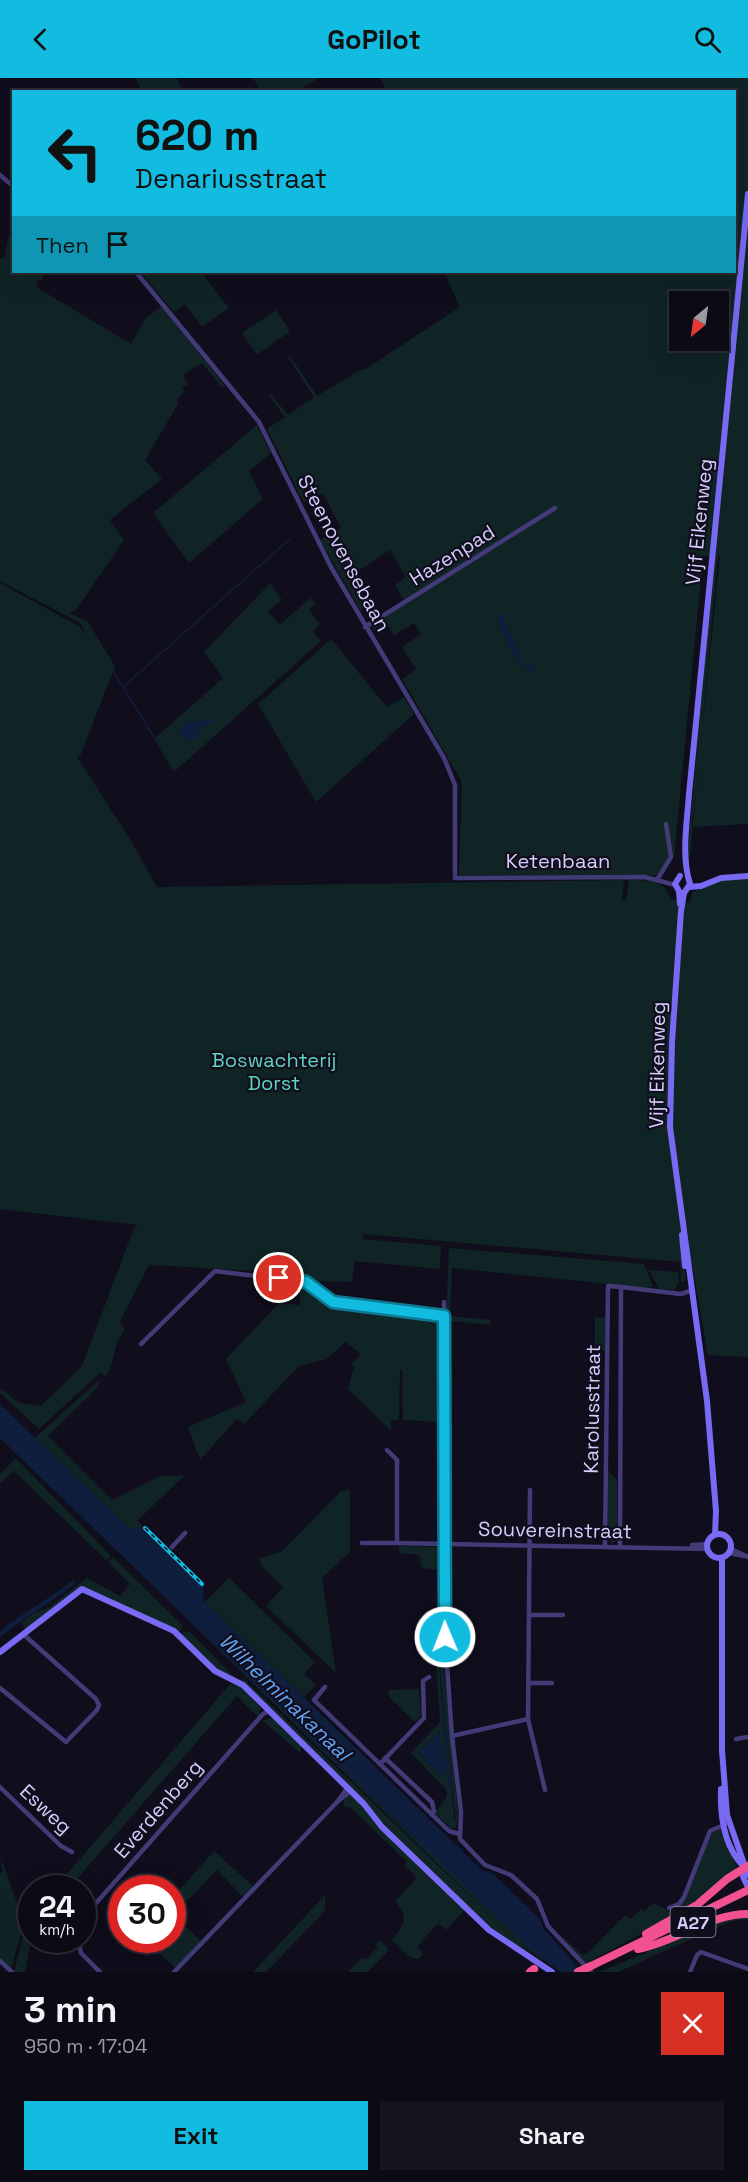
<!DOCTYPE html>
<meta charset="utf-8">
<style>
:root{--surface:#0c0a15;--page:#15131e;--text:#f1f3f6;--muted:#9a9aa0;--line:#2c2b34;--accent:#12bce1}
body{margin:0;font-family:"Space Grotesk",sans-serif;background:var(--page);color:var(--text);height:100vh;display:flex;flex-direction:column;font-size:22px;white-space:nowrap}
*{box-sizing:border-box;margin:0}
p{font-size:20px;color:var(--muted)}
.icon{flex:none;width:33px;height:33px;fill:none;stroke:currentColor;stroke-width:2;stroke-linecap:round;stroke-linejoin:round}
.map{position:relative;height:1894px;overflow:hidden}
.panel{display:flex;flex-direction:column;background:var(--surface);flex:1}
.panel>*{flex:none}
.top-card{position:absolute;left:12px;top:12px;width:724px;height:183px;border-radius:0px;box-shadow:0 6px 24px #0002,0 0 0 2px var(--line);background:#12bce1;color:#111;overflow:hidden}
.needle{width:39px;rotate:209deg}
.controls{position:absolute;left:669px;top:213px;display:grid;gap:12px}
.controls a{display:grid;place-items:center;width:60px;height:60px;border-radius:0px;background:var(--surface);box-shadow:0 6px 24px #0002,0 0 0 2px var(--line);font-size:30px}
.speed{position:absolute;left:18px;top:1797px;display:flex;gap:12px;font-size:30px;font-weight:700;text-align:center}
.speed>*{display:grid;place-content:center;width:78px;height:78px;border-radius:50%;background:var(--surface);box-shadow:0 6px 24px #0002,0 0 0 2px var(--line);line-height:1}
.speed small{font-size:15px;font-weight:400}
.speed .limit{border:9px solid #d22;background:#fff;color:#111}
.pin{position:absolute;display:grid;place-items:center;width:51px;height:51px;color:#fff;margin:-26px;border:3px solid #fff;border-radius:50%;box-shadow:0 2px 6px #0007}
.me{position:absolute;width:66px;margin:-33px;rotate:359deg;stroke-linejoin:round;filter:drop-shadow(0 0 4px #0008)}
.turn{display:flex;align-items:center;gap:21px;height:126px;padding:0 24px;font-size:27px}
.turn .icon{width:78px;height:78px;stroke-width:2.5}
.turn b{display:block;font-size:42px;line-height:51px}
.then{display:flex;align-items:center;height:57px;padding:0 24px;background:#0003;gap:12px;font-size:22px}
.round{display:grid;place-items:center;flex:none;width:63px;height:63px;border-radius:0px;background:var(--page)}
.headline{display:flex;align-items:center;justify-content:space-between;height:102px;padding:0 24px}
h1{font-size:36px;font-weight:700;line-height:45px}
.cta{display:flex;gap:12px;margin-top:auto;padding:12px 24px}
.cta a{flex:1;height:69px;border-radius:0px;background:var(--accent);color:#111;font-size:24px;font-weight:700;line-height:69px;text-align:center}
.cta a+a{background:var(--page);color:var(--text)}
header{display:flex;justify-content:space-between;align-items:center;height:78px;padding:0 24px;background:var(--accent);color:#111;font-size:27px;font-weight:700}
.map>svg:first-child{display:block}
</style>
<header><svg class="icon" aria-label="back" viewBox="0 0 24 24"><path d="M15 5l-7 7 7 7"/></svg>GoPilot<svg class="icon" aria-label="search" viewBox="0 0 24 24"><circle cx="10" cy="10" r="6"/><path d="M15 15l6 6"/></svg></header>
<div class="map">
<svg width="748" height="1894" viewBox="0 0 748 1894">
<rect width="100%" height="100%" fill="#100d1c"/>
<path fill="#102425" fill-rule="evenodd" d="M 135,0 L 177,0 L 182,13 L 142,13 Z
M 253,0 L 319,0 L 297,13 L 261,13 Z
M 381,0 L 748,0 L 748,746 L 692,749 L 720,478 L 718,478 L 689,789 L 687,784 L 714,478 L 681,479 L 703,480 L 674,779 L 657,797 L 459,797 L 462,704 L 402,601 L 416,591 L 402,569 L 421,556 L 414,545 L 394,557 L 387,546 L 374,553 L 371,548 L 552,434 L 404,522 L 395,507 L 406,499 L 390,472 L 352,497 L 366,523 L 361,533 L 320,462 L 341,450 L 323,415 L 304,425 L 267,351 L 285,339 L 269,318 L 271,316 L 288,337 L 314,319 L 288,279 L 290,278 L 317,318 L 362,291 L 364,292 L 460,229 L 444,194 L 735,194 L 735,14 L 386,14 ZM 680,224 L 718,224 L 718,262 L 680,262 Z
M 13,140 L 14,194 L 45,194 L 42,203 L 38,202 L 36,209 L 131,266 L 146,240 L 162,228 L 225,308 L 222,310 L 202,285 L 183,297 L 188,306 L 182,310 L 184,314 L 177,321 L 178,326 L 145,382 L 162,401 L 110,442 L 124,462 L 76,532 L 70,535 L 88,544 L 115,588 L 81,676 L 77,679 L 130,761 L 157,809 L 624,802 L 622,823 L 626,822 L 629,802 C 645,802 666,801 670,821 L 689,825 L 693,814 L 722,801 L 748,798 L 748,1279 L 708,1277 L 692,1186 L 684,1185 L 686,1202 L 681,1204 L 680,1184 L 364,1156 L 363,1161 L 441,1168 L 440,1191 L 355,1183 L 352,1204 L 319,1203 L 324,1225 L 348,1229 L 359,1234 L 440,1243 L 440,1344 L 403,1342 L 402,1292 L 400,1292 L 399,1342 L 391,1342 L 391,1353 L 348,1311 L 354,1289 L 351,1286 L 361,1276 L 345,1264 L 327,1281 L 299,1288 L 244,1346 L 237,1341 L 200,1382 L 188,1349 L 246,1324 L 226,1281 L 279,1225 L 300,1227 L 300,1195 L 149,1187 L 120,1243 L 125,1251 C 113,1265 116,1282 106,1298 L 100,1295 L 39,1351 L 0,1315 L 0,1310 L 19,1325 L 41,1328 L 82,1288 L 134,1150 L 138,1147 L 0,1131 L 0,505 L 80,549 L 85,556 L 85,554 L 80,545 L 0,503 L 0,180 L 4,181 Z
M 141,194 L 201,194 L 229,230 L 202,249 L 185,226 L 174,234 Z
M 276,232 L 290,253 L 257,277 L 242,255 Z
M 257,347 L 271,375 L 249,393 L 263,421 L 189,485 L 153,435 Z
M 270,505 L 282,522 L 268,533 L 280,547 L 310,520 L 315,525 L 309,532 L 320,546 L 313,553 L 321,563 L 174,694 L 154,661 L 223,600 L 204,574 Z
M 331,561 L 387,629 L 404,619 L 414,636 L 316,724 L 258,626 Z
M 449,1170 L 644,1186 L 653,1208 L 648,1210 L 452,1190 L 450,1238 L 490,1242 L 490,1247 L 450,1243 L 450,1239 L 446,1239 Z
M 649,1192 L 678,1194 L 679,1205 L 674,1212 L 659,1211 Z
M 595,1239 L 605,1239 L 605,1273 L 589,1273 L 589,1270 L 595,1269 Z
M 100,1301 L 98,1309 L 48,1358 L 112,1422 L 160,1398 L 185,1397 L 137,1443 L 143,1449 L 130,1451 L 35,1360 Z
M 16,1380 L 109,1476 L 111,1478 L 106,1482 L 14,1393 L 0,1406 L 0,1396 Z
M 608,1393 L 617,1402 L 617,1461 L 613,1466 L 608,1461 Z
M 350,1412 L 350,1474 L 322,1500 L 336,1595 L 266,1528 L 283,1509 L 262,1488 L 259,1480 L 281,1474 L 340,1414 Z
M 399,1468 L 438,1469 L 438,1492 L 422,1490 L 419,1477 L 399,1475 Z
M 117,1473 L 516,1857 L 561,1894 L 522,1868 Z
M 113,1479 L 183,1548 L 181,1552 L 178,1554 L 85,1509 L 25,1551 L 21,1545 L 34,1535 L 48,1530 L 87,1500 L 120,1518 L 130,1506 L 108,1484 Z
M 229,1500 L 315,1584 L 304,1596 L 316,1607 L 304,1619 L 205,1524 Z
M 185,1553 L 190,1554 L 236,1601 L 218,1593 L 181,1557 Z
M 442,1569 L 458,1735 L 456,1750 L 451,1750 L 435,1735 L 447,1718 L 446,1711 L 411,1675 L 440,1644 L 435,1570 ZM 438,1571 L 456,1743 L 455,1744 L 446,1684 L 443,1698 L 418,1675 L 439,1653 L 443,1680 L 446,1680 Z
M 241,1598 L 530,1876 C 448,1825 388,1746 320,1679 C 304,1664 245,1612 241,1598 Z
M 230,1606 L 240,1607 L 261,1630 L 258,1639 L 237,1618 L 69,1810 L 55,1810 Z
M 419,1611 L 421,1637 L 415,1644 L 389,1619 L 388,1612 Z
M 272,1639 L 302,1668 L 300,1675 L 263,1643 Z
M 349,1717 L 354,1718 L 465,1832 L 446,1852 L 439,1846 L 436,1847 L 417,1869 L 423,1876 L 418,1881 L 408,1878 L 392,1862 C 405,1846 409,1840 395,1823 L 417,1800 L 404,1787 L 407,1784 L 399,1776 L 349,1728 L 347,1730 L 344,1727 L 344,1721 Z
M 721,1750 L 737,1790 L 684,1833 L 585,1886 L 564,1862 L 563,1859 L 582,1877 L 590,1873 L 625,1837 L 631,1841 L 641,1831 L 644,1833 L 654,1825 L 670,1834 L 679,1829 L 711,1756 Z
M 214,1773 L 254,1809 L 245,1818 L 241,1817 L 217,1792 L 180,1830 L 173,1819 Z
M 0,1780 C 11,1800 13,1824 27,1843 L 31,1838 L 31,1861 L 25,1894 L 14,1894 L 27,1844 L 22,1852 L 11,1890 L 0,1881 L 0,1795 L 3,1794 Z
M 325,1817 L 325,1833 L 266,1894 L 253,1894 Z
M 173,1836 L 201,1863 L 176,1890 L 145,1862 L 172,1862 Z
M 748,1838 L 748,1841 L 729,1844 L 618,1894 L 599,1894 L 731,1839 Z
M 380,1862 L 389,1872 L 367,1894 L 348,1894 L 363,1879 L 366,1881 L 378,1869 L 375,1866 Z"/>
<path fill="#0f1e3d" d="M 501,535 L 506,536 L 503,539 L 521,580 L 520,583 L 528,589 L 533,582 L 536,593 C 513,592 506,559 497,541 Z
M 207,640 L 212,642 L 211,646 L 201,649 L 195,661 L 189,663 L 182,660 L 179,653 L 184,644 L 199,644 Z
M 0,1326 L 130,1451 L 143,1449 L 204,1508 L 203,1522 L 482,1792 L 492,1795 L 540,1841 L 544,1851 L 582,1894 L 561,1894 L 529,1870 L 0,1360 Z
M 73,1502 L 76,1505 C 51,1525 25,1539 0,1559 L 0,1553 C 24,1534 49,1521 73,1502 Z
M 439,1571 L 455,1744 L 446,1684 L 443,1698 L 418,1675 L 439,1653 L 443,1679 L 446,1680 Z"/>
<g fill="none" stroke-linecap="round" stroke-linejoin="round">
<path stroke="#0f1e3d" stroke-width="1.5" d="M 113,593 L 154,659
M 123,609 L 291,460"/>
<path stroke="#423b77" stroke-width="4.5" d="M 0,97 L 14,109
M 136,194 L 259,344 L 331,489 L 444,680 L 455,707 L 455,800 L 645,799 L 675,807
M 365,549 L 555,430
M 657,802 L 671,779 L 666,746
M 444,1224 L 445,1559 L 452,1658 L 461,1734 L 460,1761 L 485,1787 L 511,1797 L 537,1821 L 548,1848 L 591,1894
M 141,1266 L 215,1193 L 306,1204 L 330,1222 L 343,1226 L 444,1238
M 387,1372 L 397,1382 L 397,1465 L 708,1471
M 530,1412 L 528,1641 L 545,1712
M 362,1465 L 397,1465
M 605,1467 L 608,1208 L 621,1209
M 692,1467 L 708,1466
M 620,1468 L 621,1209 L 681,1216 L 693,1212
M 172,1469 L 185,1455
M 731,1471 L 748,1479
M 729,1475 L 744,1478
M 529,1537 L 563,1537
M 529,1605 L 552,1605
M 325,1609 L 314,1622 L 449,1753 L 459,1756
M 0,1610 L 66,1664 L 97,1632 L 99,1627 L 96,1621 L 23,1556
M 452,1658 L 528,1641
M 736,1661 L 748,1659
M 385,1680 L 432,1724 L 434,1733 L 432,1737
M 380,1686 L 424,1640 L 423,1603 L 429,1599
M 0,1709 L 61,1768 L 72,1774
M 348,1709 L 338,1723 L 351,1713
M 669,1830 L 679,1826 L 684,1819 L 710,1753 L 726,1746
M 82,1841 L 263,1636 L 269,1633
M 78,1862 L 81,1875 L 100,1894
M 0,1883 L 12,1894
M 174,1894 L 338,1723
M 690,1894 L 697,1877 L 701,1874 L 748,1891"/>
<path stroke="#786af3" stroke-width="6" d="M 689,809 L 701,808 L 721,800 L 748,798
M 680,826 L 679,813 L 675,806 L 680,798
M 682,1157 L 685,1188
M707 1468a12 12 0 1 1 24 0a12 12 0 1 1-24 0Z
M 715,1457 L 716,1433 L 707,1323 L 670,1049 L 672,964 L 681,833 L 684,815 L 690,806 C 681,778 687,745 689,716 L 748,116
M 722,1480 L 722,1674
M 0,1574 L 82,1511 L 174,1553 L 215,1593 L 243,1607 L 364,1726 L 382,1749 L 489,1852 L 552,1894
M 722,1672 L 727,1737 L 748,1797
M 721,1711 C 720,1738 724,1768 743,1788
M 744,1791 L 743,1799 L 748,1809"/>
<path stroke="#f15091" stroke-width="8" d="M 646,1856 L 697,1827 L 727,1801 L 748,1788
M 638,1871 C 676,1864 709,1836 748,1836
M 591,1888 L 748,1812
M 530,1894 L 534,1891"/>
<g stroke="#12bce1" stroke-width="4">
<path id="rail" d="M 145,1450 L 202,1506"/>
</g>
<use href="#rail" stroke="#100d1c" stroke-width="1.5" stroke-dasharray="4.5" stroke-linecap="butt"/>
<path stroke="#f15091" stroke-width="8" d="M 578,1894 L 591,1888"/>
</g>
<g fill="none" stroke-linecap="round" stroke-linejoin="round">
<g stroke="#0c7a92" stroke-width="15">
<path id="route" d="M 279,1200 L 306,1204 L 333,1224 L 444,1238 L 445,1559"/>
</g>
<use href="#route" stroke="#12bce1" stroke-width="10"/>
</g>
<g text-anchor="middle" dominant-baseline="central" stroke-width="4.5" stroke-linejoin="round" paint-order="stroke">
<rect fill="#100d1c" stroke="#9a93b8" stroke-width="1.5" x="670.5" y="1829" width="45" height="30" rx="4.5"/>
<g font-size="18" font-weight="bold" fill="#d5ccfb">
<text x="693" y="1844">A27</text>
</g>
<g font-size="20" fill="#d5ccfb" stroke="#100d1c">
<text transform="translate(699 444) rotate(-84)">Vijf Eikenweg</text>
<text transform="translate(344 475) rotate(62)">Steenovensebaan</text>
<text transform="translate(452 477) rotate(-32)">Hazenpad</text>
<text x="558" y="783">Ketenbaan</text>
<text transform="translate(657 987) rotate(-89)">Vijf Eikenweg</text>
<text transform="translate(592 1331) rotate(-89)">Karolusstraat</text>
<text transform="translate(555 1452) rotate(1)">Souvereinstraat</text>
<text transform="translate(46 1731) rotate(43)">Esweg</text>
<text transform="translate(158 1731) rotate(-49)">Everdenberg</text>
</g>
<g font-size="20" fill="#5fd4c0" stroke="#100d1c">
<text x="274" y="982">Boswachterij<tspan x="274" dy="23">Dorst</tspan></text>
</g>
<g font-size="21" font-style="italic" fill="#62a4f3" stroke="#100d1c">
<text transform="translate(285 1619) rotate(44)">Wilhelminakanaal</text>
</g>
</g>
</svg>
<div class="controls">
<a><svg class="needle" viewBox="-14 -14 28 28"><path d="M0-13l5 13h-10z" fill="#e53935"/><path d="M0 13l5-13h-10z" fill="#9a9aa0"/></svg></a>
</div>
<div class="speed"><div>24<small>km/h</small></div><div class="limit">30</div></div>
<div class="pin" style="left:279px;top:1200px;background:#d93025"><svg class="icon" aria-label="arrive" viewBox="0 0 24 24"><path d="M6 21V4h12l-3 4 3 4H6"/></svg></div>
<svg class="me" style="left:445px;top:1559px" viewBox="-20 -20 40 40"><circle r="17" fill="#12bce1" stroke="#fff" stroke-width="3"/><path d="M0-11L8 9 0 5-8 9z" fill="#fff"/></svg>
<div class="top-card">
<div class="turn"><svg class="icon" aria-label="left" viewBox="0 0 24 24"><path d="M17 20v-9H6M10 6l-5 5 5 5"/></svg><div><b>620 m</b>Denariusstraat</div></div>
<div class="then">Then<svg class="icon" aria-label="arrive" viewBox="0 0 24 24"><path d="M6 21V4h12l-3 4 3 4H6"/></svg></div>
</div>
</div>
<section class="panel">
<div class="headline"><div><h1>3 min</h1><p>950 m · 17:04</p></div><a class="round" style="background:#d93025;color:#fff"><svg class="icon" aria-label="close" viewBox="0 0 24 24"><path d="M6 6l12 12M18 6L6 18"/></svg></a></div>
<div class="cta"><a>Exit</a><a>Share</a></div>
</section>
